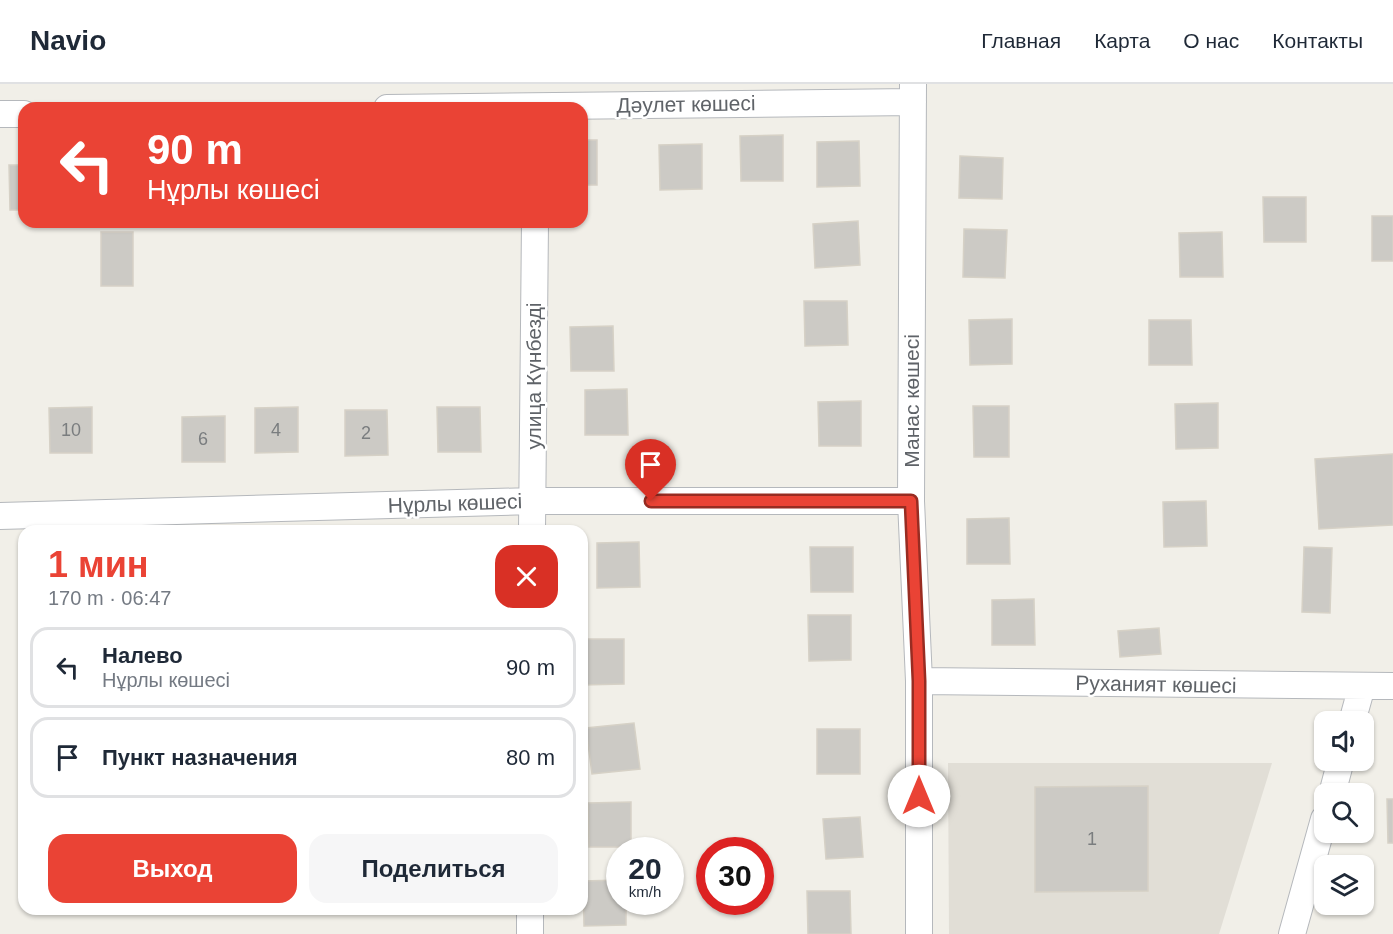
<!DOCTYPE html>
<html lang="ru">
<meta charset="utf-8">
<style>
:root{--surface:#fff;--page:#f6f6f7;--text:#1f2937;--muted:#747a83;--line:#e0e1e3;--accent:#ea4335}
body{margin:0;font-family:Helvetica,sans-serif;background:var(--page);color:var(--text);height:100vh;display:flex;flex-direction:column;font-size:22px;white-space:nowrap}
*{box-sizing:border-box;margin:0}
p{font-size:20px;color:var(--muted)}
.icon{flex:none;width:33px;height:33px;fill:none;stroke:currentColor;stroke-width:2;stroke-linecap:round;stroke-linejoin:round}
.map{position:relative;flex:1;overflow:hidden}
.sheet{position:absolute;left:18px;top:441px;width:570px;height:390px;display:flex;flex-direction:column;background:var(--surface);border-radius:18px;box-shadow:0 2px 4px #0004}
.sheet>*{flex:none}
.guide{position:absolute;left:18px;top:18px;width:570px;height:126px;border-radius:18px;box-shadow:0 2px 4px #0004;background:#ea4335;color:#fff;overflow:hidden}
.controls{position:absolute;left:1314px;top:627px;display:grid;gap:12px}
.controls a{display:grid;place-items:center;width:60px;height:60px;border-radius:12px;background:var(--surface);box-shadow:0 2px 4px #0004;font-size:30px}
.speed{position:absolute;left:606px;top:753px;display:flex;gap:12px;font-size:30px;font-weight:700;text-align:center}
.speed>*{display:grid;place-content:center;width:78px;height:78px;border-radius:50%;background:var(--surface);box-shadow:0 2px 4px #0004;line-height:1}
.speed small{font-size:15px;font-weight:400}
.speed .limit{border:9px solid #d22;background:#fff;color:#111}
.pin{position:absolute;display:grid;place-items:center;width:51px;height:51px;color:#fff;margin:-62px -26px;border-radius:50% 50% 50% 0;rotate:-45deg;box-shadow:0 0 6px #0007}
.pin .icon{rotate:45deg}
.me{position:absolute;width:66px;margin:-33px;rotate:0deg;stroke-linejoin:round;filter:drop-shadow(0 0 4px #0008)}
.turn{display:flex;align-items:center;gap:21px;height:126px;padding:0 30px;font-size:27px}
.turn .icon{width:78px;height:78px;stroke-width:2.5}
.turn b{display:block;font-size:42px;line-height:51px}
.round{display:grid;place-items:center;flex:none;width:63px;height:63px;border-radius:18px;background:var(--page)}
.head{display:flex;align-items:center;justify-content:space-between;height:102px;padding:0 30px}
h1{font-size:36px;font-weight:800;line-height:45px;color:var(--accent)}
.cta{display:flex;gap:12px;margin-top:auto;padding:12px 30px}
.cta a{flex:1;height:69px;border-radius:18px;background:var(--accent);color:#fff;font-size:24px;font-weight:800;line-height:69px;text-align:center}
.cta a+a{background:var(--page);color:var(--text)}
ul{padding:0;list-style:none}
li{display:flex;align-items:center;gap:18px;height:81px;margin:0 12px 9px;padding:0 18px;border:3px solid var(--line);border-radius:18px}
li div{flex:1}
li b{display:block;font-size:22px}
li em{font-style:normal}
header{display:flex;align-items:center;gap:36px;box-sizing:border-box;height:84px;padding:0 30px;background:var(--surface);border-bottom:2px solid var(--line)}
header strong{font-size:28px}
nav{display:flex;gap:33px;margin-inline-start:auto;font-size:21px}
.map>svg:first-child{display:block}
</style>
<header>
<strong>Navio</strong>
<nav><a>Главная</a><a>Карта</a><a>О нас</a><a>Контакты</a></nav>
</header>
<div class="map">
<svg width="1393" height="850" viewBox="0 0 1393 850">
<rect width="100%" height="100%" fill="#f1efe8"/>
<path fill="#e1ded6" d="M 948,679 L 1272,679 L 1219,850 L 949,850 Z"/>
<path fill="#cccac5" stroke="#d6d1c6" stroke-width="1.5" d="M 783,51 L 783,97 L 741,97 L 740,52 Z
M 582,56 L 597,56 L 597,101 L 582,101 Z
M 859,57 L 860,102 L 817,103 L 817,58 Z
M 702,60 L 702,105 L 660,106 L 659,61 Z
M 960,72 L 1003,74 L 1002,115 L 959,114 Z
M 9,81 L 24,81 L 24,126 L 10,126 Z
M 1263,113 L 1306,113 L 1306,158 L 1264,158 Z
M 1372,132 L 1393,132 L 1393,177 L 1372,177 Z
M 858,137 L 860,181 L 815,184 L 813,140 Z
M 964,145 L 1007,146 L 1005,194 L 963,193 Z
M 101,148 L 133,148 L 133,202 L 101,202 Z
M 1222,148 L 1223,193 L 1180,193 L 1179,149 Z
M 804,217 L 847,217 L 848,261 L 805,262 Z
M 1012,235 L 1012,280 L 970,281 L 969,236 Z
M 1149,236 L 1191,236 L 1192,281 L 1149,281 Z
M 613,242 L 614,287 L 571,287 L 570,243 Z
M 627,305 L 628,351 L 585,351 L 585,306 Z
M 861,317 L 861,362 L 819,362 L 818,318 Z
M 1218,319 L 1218,364 L 1176,365 L 1175,320 Z
M 973,322 L 1009,322 L 1009,373 L 974,373 Z
M 92,323 L 92,369 L 50,369 L 49,324 Z
M 298,323 L 298,368 L 255,369 L 255,324 Z
M 437,323 L 480,323 L 481,368 L 438,368 Z
M 345,326 L 387,326 L 388,371 L 345,372 Z
M 225,332 L 225,378 L 182,378 L 182,333 Z
M 1393,370 L 1393,441 L 1319,445 L 1315,375 Z
M 1206,417 L 1207,462 L 1164,463 L 1163,418 Z
M 1009,434 L 1010,480 L 967,480 L 967,435 Z
M 639,458 L 640,503 L 597,504 L 597,459 Z
M 810,463 L 853,463 L 853,508 L 811,508 Z
M 1304,463 L 1332,464 L 1330,529 L 1302,528 Z
M 20,473 L 24,473 L 24,518 L 20,518 Z
M 1034,515 L 1035,561 L 992,561 L 992,516 Z
M 808,531 L 851,531 L 851,576 L 809,577 Z
M 1159,544 L 1161,570 L 1120,573 L 1118,547 Z
M 582,555 L 624,555 L 624,600 L 582,601 Z
M 634,639 L 640,685 L 592,690 L 586,644 Z
M 817,645 L 860,645 L 860,690 L 817,690 Z
M 1148,702 L 1148,807 L 1035,808 L 1035,703 Z
M 1387,715 L 1393,715 L 1393,759 L 1388,759 Z
M 631,718 L 631,763 L 589,763 L 588,719 Z
M 860,733 L 863,773 L 826,775 L 823,735 Z
M 620,796 L 620,818 L 626,818 L 626,841 L 584,842 L 583,797 Z
M 807,807 L 850,807 L 851,850 L 808,850 Z"/>
<g fill="none" stroke-linecap="round" stroke-linejoin="round">
<g stroke="#b5b8bc" stroke-width="28">
<path id="street" d="M 913,0 L 911,417 L 919,597 L 919,850
M 387,24 L 913,18
M 0,30 L 24,30
M 0,432 L 532,417 L 911,417
M 532,447 L 535,138
M 919,597 L 1393,602
M 1352,638 L 1362,602
M 1332,710 L 1341,676
M 530,850 L 530,825
M 1292,850 L 1324,735"/>
</g>
<use href="#street" stroke="#fff" stroke-width="26"/>
</g>
<g fill="none" stroke-linecap="round" stroke-linejoin="round">
<g stroke="#982c22" stroke-width="15">
<path id="route" d="M 651,417 L 911,417 L 919,597 L 919,712"/>
</g>
<use href="#route" stroke="#ea4335" stroke-width="10"/>
</g>
<g text-anchor="middle" dominant-baseline="central" stroke-width="5" stroke-linejoin="round" paint-order="stroke">
<g font-size="18" fill="#7a7d7f">
<text x="71" y="346">10</text>
<text x="276" y="346">4</text>
<text x="366" y="349">2</text>
<text x="203" y="355">6</text>
<text x="1092" y="755">1</text>
</g>
<g font-size="21" fill="#5f6368" stroke="#fff">
<text transform="translate(686 20) rotate(-1)">Дәулет көшесі</text>
<text transform="translate(533 292) rotate(-90)">улица Күнбезді</text>
<text transform="translate(911 317) rotate(-90)">Манас көшесі</text>
<text transform="translate(455 419) rotate(-2)">Нұрлы көшесі</text>
<text transform="translate(1156 600) rotate(1)">Руханият көшесі</text>
</g>
</g>
</svg>
<div class="controls">
<a><svg class="icon" aria-label="sound" viewBox="0 0 24 24"><path d="M4 9h4l5-4v14l-5-4H4zM17 9q2 3 0 6"/></svg></a>
<a><svg class="icon" aria-label="search" viewBox="0 0 24 24"><circle cx="10" cy="10" r="6"/><path d="M15 15l6 6"/></svg></a>
<a><svg class="icon" aria-label="layers" viewBox="0 0 24 24"><path d="M12 4l9 5-9 5-9-5zM3 14l9 5 9-5"/></svg></a>
</div>
<div class="speed"><div>20<small>km/h</small></div><div class="limit">30</div></div>
<div class="pin" style="left:651px;top:417px;background:#d93025"><svg class="icon" aria-label="arrive" viewBox="0 0 24 24"><path d="M6 21V4h12l-3 4 3 4H6"/></svg></div>
<svg class="me" style="left:919px;top:712px" viewBox="-20 -20 40 40"><circle r="19" fill="#fff"/><path d="M0-13L10 11 0 6-10 11z" fill="#ea4335"/></svg>
<div class="guide">
<div class="turn"><svg class="icon" aria-label="left" viewBox="0 0 24 24"><path d="M17 20v-9H6M10 6l-5 5 5 5"/></svg><div><b>90 m</b>Нұрлы көшесі</div></div>
</div>
<section class="sheet">
<div class="head"><div><h1>1 мин</h1><p>170 m · 06:47</p></div><a class="round" style="background:#d93025;color:#fff"><svg class="icon" aria-label="close" viewBox="0 0 24 24"><path d="M6 6l12 12M18 6L6 18"/></svg></a></div>
<ul>
<li><svg class="icon" aria-label="left" viewBox="0 0 24 24"><path d="M17 20v-9H6M10 6l-5 5 5 5"/></svg><div><b>Налево</b><p>Нұрлы көшесі</p></div><em>90 m</em></li>
<li><svg class="icon" aria-label="arrive" viewBox="0 0 24 24"><path d="M6 21V4h12l-3 4 3 4H6"/></svg><div><b>Пункт назначения</b></div><em>80 m</em></li>
</ul>
<div class="cta"><a>Выход</a><a>Поделиться</a></div>
</section>
</div>
